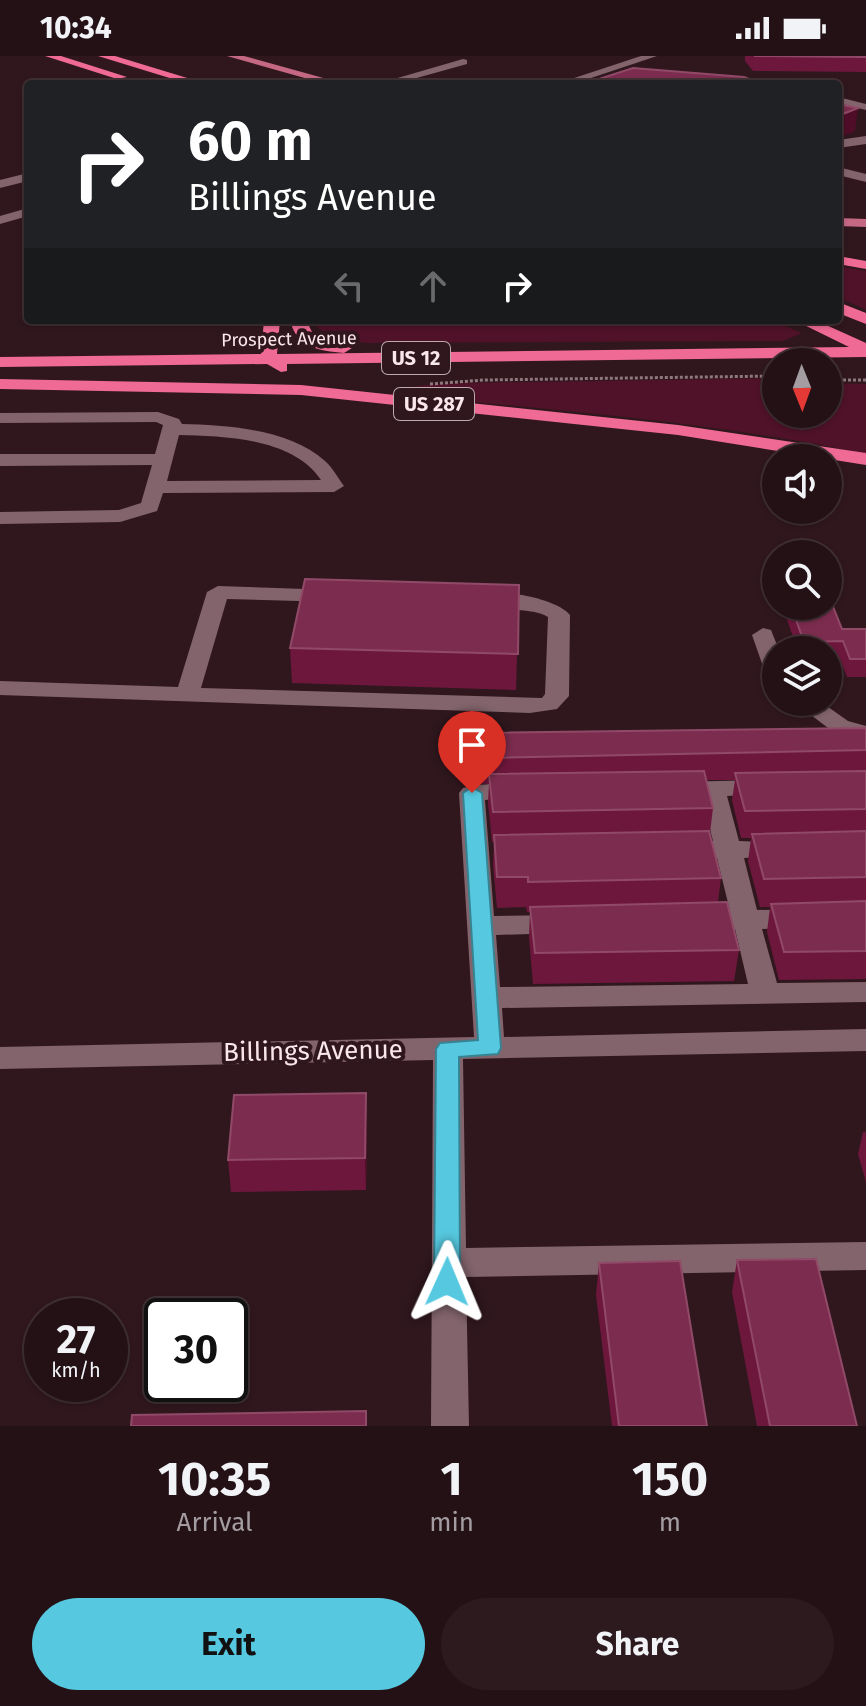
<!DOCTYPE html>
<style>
:root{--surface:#241116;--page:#2c1a1f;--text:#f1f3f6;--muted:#a39da1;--line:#413135;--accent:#56c9e0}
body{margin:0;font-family:"Fira Sans",sans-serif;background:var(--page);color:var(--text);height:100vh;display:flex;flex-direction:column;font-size:30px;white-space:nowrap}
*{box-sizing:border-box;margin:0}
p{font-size:26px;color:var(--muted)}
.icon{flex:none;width:44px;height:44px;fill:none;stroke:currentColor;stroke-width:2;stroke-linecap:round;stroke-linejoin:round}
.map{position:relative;height:1370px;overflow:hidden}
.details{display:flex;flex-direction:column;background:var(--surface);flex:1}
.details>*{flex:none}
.guide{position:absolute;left:24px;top:24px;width:818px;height:244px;border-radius:8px;box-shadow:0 2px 6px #0004,0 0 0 2px var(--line);background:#202124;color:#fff;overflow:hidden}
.needle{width:52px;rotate:179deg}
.controls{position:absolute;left:762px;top:292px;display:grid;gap:16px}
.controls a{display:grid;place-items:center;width:80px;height:80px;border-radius:50%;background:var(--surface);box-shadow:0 2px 6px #0004,0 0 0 2px var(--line);font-size:40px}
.speed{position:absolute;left:24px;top:1242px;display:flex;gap:16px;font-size:40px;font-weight:700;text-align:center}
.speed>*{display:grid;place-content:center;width:104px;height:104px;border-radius:50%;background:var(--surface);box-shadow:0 2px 6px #0004,0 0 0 2px var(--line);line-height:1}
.speed small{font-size:20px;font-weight:400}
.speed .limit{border:4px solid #111;border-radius:12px;background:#fff;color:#111}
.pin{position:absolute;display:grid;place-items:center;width:68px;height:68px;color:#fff;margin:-82px -34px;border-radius:50% 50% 50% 0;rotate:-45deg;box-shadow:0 0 8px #0007}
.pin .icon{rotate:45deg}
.me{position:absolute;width:88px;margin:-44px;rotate:1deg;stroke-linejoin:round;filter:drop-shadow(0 0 6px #0008)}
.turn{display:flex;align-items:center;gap:28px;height:168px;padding:0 32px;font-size:36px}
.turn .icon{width:104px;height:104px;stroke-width:2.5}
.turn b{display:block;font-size:56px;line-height:68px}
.lanes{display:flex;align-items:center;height:76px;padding:0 32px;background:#0003;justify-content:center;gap:40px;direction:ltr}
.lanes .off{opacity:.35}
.eta{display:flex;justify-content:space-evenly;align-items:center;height:136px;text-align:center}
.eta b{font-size:48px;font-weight:700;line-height:56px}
.button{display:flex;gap:16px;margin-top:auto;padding:16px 32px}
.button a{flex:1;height:92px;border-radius:48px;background:var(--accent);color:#111;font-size:32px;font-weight:700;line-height:92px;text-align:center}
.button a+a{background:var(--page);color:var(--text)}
.status{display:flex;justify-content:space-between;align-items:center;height:56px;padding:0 40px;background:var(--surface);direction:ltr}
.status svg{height:22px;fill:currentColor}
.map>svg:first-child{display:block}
</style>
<div class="status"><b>10:34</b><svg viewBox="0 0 49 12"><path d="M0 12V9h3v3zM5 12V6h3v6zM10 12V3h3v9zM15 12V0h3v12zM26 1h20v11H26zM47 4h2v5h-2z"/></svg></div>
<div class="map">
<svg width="866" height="1370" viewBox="0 0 866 1370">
<rect width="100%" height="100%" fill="#30171e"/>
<path fill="#4f1228" d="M 838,210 L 866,215 L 866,254 L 838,241 Z
M 316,264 L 771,264 L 802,277 L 783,285 L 368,287 C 347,285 332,284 316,270 Z
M 776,322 L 776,358 L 828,358 L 828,327 L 866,328 L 866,398 C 710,365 549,354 390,338 C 412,324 495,327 524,326 C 608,325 692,323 776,322 Z"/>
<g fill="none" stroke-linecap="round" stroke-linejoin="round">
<path stroke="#8e787e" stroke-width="3" stroke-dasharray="3 2" stroke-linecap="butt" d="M 828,324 L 866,324
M 430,328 L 484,324 L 776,320"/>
<path fill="#83646c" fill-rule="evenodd" d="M 641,0 L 657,0 L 573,28 L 556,28 Z
M 463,3 L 467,4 L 467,8 L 395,28 L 377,28 Z
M 838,41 L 866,48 L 866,54 L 838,47 Z
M 866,80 L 866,88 L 838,92 L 838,84 Z
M 838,111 L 866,118 L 866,126 L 838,119 Z
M 28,117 L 28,125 L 0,132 L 0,124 Z
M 28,152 L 28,160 L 0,168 L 0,160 Z
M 158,356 L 179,363 L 182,368 C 227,369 289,373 325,405 C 333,412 338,422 344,430 L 334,436 L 163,437 L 157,455 L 120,466 L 0,468 L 0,456 L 119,454 L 141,447 L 152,409 L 0,410 L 0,398 L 155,398 L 163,369 L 156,366 L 0,367 L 0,357 ZM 179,379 C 224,380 293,382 321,424 L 167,425 Z
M 218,530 L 334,534 L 345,540 L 334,546 L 227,543 L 201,632 L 542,642 L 545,638 L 548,561 C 527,549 488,558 475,545 C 490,528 557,542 570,559 L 569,640 L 557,653 L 530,657 L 0,639 L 0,625 L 178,631 L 207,536 Z
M 763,572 L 771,574 L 779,594 L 776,594 L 776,623 L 768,621 L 765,616 L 752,579 Z
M 794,646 L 821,646 L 848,665 L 866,670 L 866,685 L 832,675 Z
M 766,724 L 775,727 L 778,732 L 775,737 L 727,740 L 739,785 L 789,787 L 793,793 L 789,799 L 744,802 L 757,854 L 866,852 L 866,870 L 762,873 L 777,927 L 866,926 L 866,946 L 502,952 L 504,981 L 866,973 L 866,995 L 463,1003 L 466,1192 L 866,1186 L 866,1214 L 466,1221 L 469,1370 L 431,1370 L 433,1004 L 0,1013 L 0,991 L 474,981 L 459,737 L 463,732 C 483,727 511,726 531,731 L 534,736 L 531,741 L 485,744 L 494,860 L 560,859 L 570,861 L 574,868 L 570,875 L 560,877 L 496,879 L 500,931 L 748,928 L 735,873 L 690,872 L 686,865 L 690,858 L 730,855 L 717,802 L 675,800 L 671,794 L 675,788 L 713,785 L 702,741 L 666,739 L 663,734 L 666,729 L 675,726 Z"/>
<path fill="#c46884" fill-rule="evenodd" d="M 227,0 L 244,0 L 345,28 L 326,28 Z
M 838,162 L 866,163 L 866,171 L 838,170 Z"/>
<path fill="#ef6a94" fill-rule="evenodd" d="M 45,0 L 61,0 L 127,21 L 117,23 Z
M 98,0 L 115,0 L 207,28 L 189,28 Z
M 838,200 L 866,205 L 866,213 L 838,208 Z
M 838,246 L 866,257 L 866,268 L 838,257 Z
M 264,264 L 280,264 L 277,298 L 849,291 L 794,264 L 815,264 L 866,287 L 866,301 L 287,308 L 287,315 L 281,316 L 267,308 L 0,311 L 0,301 L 261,298 Z
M 290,264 L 306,264 L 314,280 L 350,289 L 352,292 L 344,297 C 319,295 296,291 290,264 Z
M 0,323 L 301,329 L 678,369 L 866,397 L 866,409 L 678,379 L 301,339 L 0,333 Z"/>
</g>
<path fill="#6e173c" d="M 745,0 L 866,0 L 866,16 L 753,15 L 745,5 Z
M 602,22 L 762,28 L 602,28 Z
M 519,529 L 516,634 L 292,627 L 290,592 Z
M 785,550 L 828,550 L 842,573 L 866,573 L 866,621 L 847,621 L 840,603 L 828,603 L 828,594 L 798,594 L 784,556 Z
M 866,672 L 866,923 L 779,924 L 767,876 L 770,851 L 760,851 L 748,805 L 751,782 L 741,782 L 732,744 L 735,724 L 706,724 L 713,752 L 710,777 L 721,822 L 718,846 L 739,894 L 734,925 L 533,928 L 529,881 L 530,856 L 527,856 L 526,851 L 497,852 L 493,809 L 494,786 L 492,786 L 488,747 L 489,728 L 471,727 L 469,704 L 469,677 Z
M 366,1037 L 367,1069 L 366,1134 L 231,1136 L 228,1104 Z
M 863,1076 L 866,1076 L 866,1126 L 858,1098 Z
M 737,1204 L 857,1370 L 757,1370 L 732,1236 Z
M 599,1207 L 707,1370 L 612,1370 L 596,1239 Z"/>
<path fill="#4f0d28" d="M 858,52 L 855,75 L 838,82 L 838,60 Z
M 366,1037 L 367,1069 L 366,1134 L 365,1102 Z"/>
<path fill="#7c2d4f" stroke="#904a67" stroke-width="2" d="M 754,0 L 866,0 L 866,1 Z
M 633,12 L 744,21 L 762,28 L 619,28 L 602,22 Z
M 838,48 L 858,52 L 838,60 Z
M 305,523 L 519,529 L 518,598 L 290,592 Z
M 828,538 L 842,573 L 866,573 L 866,603 L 850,603 L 843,585 L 804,586 L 791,550 L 828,550 Z
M 866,672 L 866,694 L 488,702 L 471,701 L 469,677 Z
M 704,715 L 713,752 L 493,756 L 489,718 Z
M 866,715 L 866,753 L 745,755 L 735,717 Z
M 709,775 L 721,822 L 528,826 L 528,821 L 497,821 L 494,779 Z
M 866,775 L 866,821 L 764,823 L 752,778 Z
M 866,845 L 866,895 L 784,896 L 771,848 Z
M 727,846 L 739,894 L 535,897 L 530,851 Z
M 366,1037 L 365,1102 L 228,1104 L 234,1039 Z
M 816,1203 L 857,1370 L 770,1370 L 737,1204 Z
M 680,1205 L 707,1370 L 619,1370 L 599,1207 Z
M 366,1355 L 366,1370 L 131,1370 L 132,1359 Z"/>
<path fill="#56c9e0" stroke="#388392" stroke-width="2" d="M 472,731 L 482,737 L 501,992 L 498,998 L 459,1001 L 460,1226 L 456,1233 L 447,1237 L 438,1233 L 434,1226 L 436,993 L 440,987 L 478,984 L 463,737 Z"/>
<g text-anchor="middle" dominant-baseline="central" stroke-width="8" stroke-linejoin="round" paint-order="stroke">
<g font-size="18" fill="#f9e7eb" stroke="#30171e">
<text transform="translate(289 283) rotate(-1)">Prospect Avenue</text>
</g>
<g fill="#30171e" stroke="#bda9ae" stroke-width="2">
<rect x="382" y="286" width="68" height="32" rx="6"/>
<rect x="394" y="332" width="80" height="32" rx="6"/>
</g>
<g font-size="20" font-weight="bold" fill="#f9e7eb">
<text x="416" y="302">US 12</text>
<text x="434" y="348">US 287</text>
</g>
<g font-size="26" fill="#f9e7eb" stroke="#30171e">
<text transform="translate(313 995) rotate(-1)">Billings Avenue</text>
</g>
</g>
</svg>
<div class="controls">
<a><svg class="needle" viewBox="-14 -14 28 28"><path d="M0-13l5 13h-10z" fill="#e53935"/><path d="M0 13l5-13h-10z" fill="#a39da1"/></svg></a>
<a><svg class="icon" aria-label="sound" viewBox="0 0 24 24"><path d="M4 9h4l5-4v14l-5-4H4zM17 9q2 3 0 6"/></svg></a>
<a><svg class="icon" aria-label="search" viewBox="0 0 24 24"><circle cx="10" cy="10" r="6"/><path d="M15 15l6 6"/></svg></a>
<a><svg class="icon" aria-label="layers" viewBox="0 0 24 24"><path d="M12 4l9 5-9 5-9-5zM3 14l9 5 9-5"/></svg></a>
</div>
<div class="speed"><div>27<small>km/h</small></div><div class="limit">30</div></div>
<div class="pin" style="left:472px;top:737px;background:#d93025"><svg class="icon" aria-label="arrive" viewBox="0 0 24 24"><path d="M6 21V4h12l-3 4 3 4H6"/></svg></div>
<svg class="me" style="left:447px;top:1226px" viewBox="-20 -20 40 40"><path d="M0-17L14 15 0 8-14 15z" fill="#56c9e0" stroke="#fff" stroke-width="4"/></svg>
<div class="guide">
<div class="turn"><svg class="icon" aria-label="right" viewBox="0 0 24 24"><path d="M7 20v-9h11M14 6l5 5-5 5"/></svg><div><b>60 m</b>Billings Avenue</div></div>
<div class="lanes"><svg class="icon off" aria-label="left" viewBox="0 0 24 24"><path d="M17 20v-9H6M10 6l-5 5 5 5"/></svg><svg class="icon off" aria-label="ahead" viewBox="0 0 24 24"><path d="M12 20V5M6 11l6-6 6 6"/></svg><svg class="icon" aria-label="right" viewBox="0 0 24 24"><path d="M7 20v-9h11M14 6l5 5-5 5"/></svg></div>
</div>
</div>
<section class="details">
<div class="eta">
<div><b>10:35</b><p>Arrival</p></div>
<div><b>1</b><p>min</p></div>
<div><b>150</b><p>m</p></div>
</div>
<div class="button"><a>Exit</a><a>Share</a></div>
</section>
